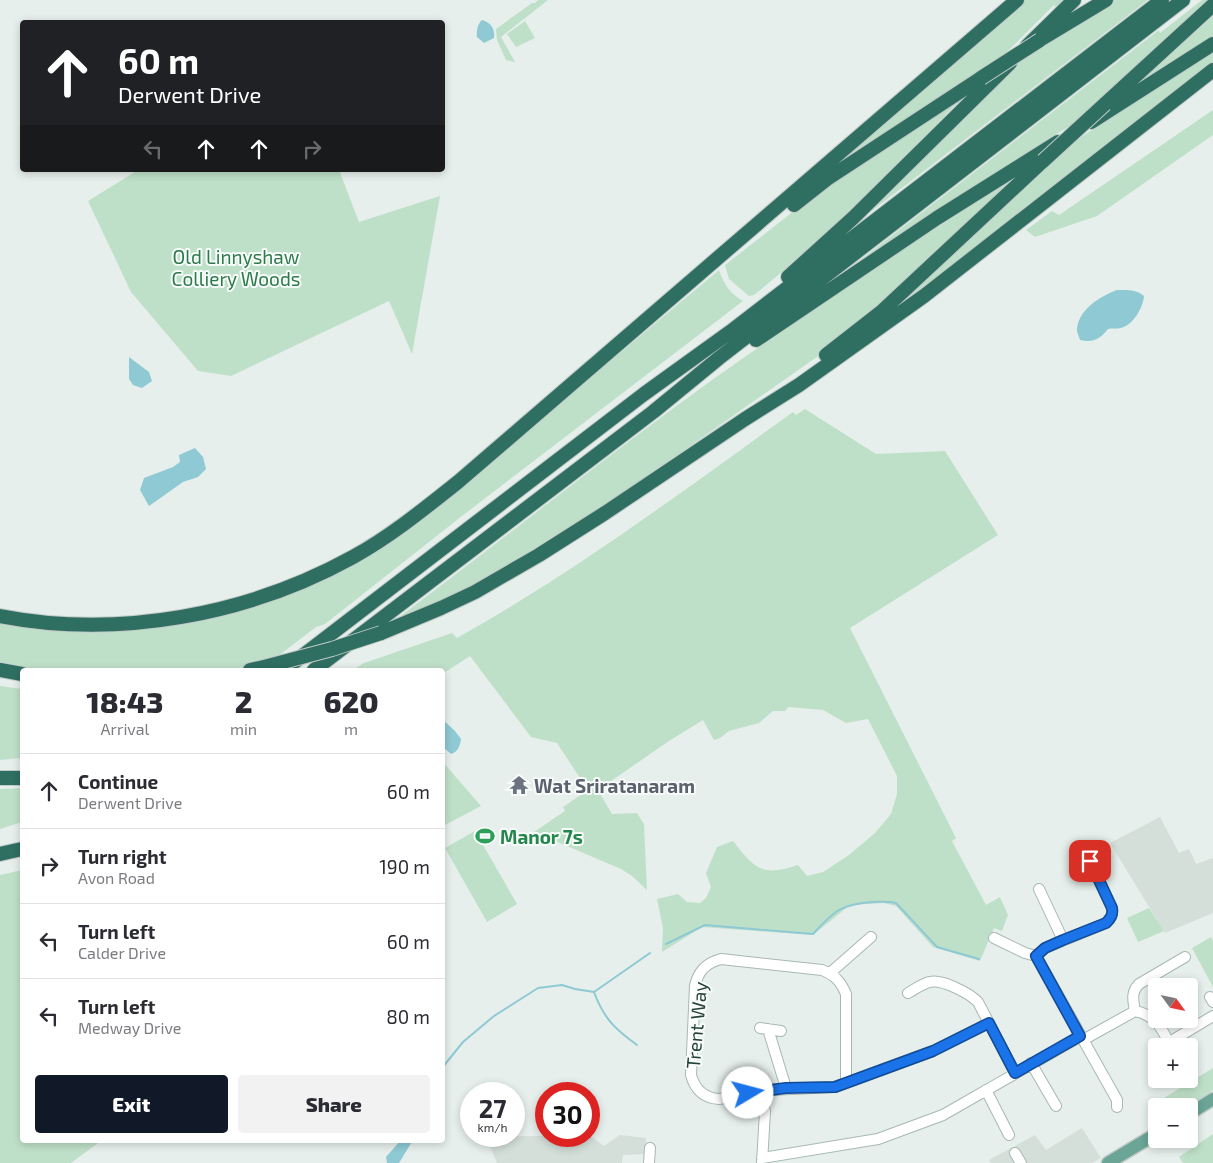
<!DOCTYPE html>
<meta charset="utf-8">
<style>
:root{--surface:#fff;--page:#f2f2f3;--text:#2b2b33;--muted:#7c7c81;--line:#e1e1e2;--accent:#111827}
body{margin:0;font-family:"Exo 2",sans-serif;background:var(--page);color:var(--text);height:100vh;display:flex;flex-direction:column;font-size:19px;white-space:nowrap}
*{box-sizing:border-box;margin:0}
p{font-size:16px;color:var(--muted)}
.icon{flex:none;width:28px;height:28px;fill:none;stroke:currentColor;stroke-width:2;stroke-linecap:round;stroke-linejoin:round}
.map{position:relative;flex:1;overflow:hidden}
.panel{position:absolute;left:20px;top:668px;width:425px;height:475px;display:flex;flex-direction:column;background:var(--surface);border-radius:5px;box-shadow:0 2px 8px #0003}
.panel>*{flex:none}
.hud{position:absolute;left:20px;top:20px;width:425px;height:152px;border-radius:5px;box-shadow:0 2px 8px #0003;background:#202124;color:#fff;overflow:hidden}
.needle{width:32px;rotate:123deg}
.fabs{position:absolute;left:1148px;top:978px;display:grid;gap:10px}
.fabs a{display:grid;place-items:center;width:50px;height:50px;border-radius:5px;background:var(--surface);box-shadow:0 2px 8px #0003;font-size:25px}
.speed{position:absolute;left:460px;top:1082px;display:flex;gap:10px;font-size:25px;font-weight:700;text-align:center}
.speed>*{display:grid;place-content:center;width:65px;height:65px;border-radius:50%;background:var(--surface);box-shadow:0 2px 8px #0003;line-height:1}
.speed small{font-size:12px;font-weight:400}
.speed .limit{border:8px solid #d22;background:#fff;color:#111}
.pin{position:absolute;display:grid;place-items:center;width:42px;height:42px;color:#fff;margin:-21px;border-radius:10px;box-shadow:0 2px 8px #0006}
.me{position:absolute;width:55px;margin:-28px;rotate:82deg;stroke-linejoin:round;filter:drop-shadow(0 0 4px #0008)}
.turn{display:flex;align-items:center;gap:18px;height:105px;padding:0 15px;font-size:22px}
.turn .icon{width:65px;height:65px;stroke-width:2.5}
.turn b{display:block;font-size:35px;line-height:42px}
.lanes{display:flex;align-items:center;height:48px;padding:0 15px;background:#0003;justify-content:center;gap:25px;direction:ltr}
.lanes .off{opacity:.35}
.eta{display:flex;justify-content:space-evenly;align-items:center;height:85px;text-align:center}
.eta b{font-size:30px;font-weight:800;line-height:35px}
.button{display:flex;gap:10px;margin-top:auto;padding:10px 15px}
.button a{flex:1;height:58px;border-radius:5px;background:var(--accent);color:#fff;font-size:20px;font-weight:800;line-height:58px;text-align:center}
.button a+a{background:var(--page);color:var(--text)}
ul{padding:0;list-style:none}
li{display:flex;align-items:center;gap:15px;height:75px;padding:0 15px;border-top:1px solid var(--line)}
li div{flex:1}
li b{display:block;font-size:19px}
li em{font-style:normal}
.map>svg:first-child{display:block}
</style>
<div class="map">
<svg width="1213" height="1163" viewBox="0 0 1213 1163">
<rect width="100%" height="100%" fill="#e6efeb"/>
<path fill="#d4dfda" d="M 1160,817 L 1179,853 L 1189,849 L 1196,864 L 1213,858 L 1213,913 L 1165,933 L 1110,843 Z
M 1082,1128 L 1101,1158 L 1092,1163 L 991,1163 L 989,1160 L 1035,1135 L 1046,1150 Z
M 589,1135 L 604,1146 L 620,1135 L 646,1138 L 646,1154 L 623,1155 L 622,1163 L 497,1163 L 486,1137 Z"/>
<path fill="#bfe0c8" d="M 538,0 L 548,0 L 501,37 L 515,62 L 506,60 L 497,40 L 496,29 L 532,3 L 535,3 Z
M 1024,0 L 1063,0 L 1056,7 L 1054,5 L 1005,54 L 840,161 Z
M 1113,0 L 1148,0 L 839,236 L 1024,57 Z
M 1202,0 L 1212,0 L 1084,117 L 1015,160 L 1017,162 L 842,274 L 1159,30 L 1160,33 Z
M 1213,16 L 1213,38 L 1138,84 L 1137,84 Z
M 525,21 L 535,38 L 516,47 L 507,34 Z
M 1213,53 L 1213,65 L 884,319 L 1078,139 Z
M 966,94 C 898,163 830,234 754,295 L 749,296 L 729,279 L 725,265 L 813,196 Z
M 1213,110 L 1213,135 L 1097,216 L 1035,237 L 1026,230 L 1052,211 L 1059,215 Z
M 138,170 L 339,170 L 359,222 L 440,196 L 412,354 L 389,301 L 231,376 L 198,371 L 131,292 L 88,201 Z
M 1022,173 L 939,253 L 824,352 L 653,472 L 526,557 L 480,583 L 394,621 C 501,541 604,458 712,380 C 813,308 917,240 1022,173 Z
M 719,270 C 724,285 730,293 743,301 L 462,516 L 325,624 L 316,627 L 273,660 L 230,670 L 26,670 L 0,664 L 0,621 L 110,629 L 312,582 L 475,474 Z
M 805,409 L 876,454 L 945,451 L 998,535 L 850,628 L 956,838 L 952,841 L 986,905 L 1000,897 L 1008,915 L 1002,931 L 994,928 L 980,961 L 933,947 L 896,906 L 884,903 L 850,905 L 813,935 L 702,927 L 662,952 L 663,928 L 657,899 L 678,894 L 687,902 L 700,903 L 706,898 L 711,887 L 706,873 L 717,847 L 733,841 C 755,869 762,877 798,865 L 807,876 L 823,872 L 849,855 L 875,833 L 891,814 L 897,794 L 897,776 L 868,719 L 846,723 L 823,710 L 788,707 L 785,711 L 773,711 L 759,723 L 729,731 L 720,738 L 714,740 L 703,720 L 669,741 L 598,790 L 612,814 L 637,813 L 644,824 L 647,890 L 632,876 L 621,869 L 534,832 L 565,811 L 563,807 L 588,790 L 557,743 L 531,737 L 470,656 L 444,673 L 443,676 L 442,670 L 353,670 L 364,663 L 452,633 L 457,638 C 575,572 683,491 793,412 L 796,415 Z
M 0,686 L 22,689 L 22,758 L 0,760 Z
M 442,761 L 481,806 L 443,826 L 442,826 Z
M 22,788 L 22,822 L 0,829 L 0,789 Z
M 475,831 L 517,904 L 487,922 L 445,848 Z
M 22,870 L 22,1140 L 102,1140 L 71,1163 L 0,1163 L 0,875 Z
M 1149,908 L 1164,931 L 1138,942 L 1127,918 Z
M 1211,937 L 1213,941 L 1213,987 L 1192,948 Z
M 1213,1068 L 1213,1090 L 1188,1106 L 1162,1106 L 1159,1101 Z
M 1213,1134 L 1213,1163 L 1183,1163 L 1179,1157 Z"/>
<path fill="#8ec9d4" d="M 482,20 C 491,23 495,28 494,38 L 484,43 L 477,37 C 476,32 478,23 482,20 Z
M 1117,290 C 1127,290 1136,289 1144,296 C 1143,308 1133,325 1121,328 C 1117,329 1112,328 1108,329 C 1100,339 1093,343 1080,340 C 1079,336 1076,331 1077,328 C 1080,308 1101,296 1117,290 Z
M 129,357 L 149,372 L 152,381 L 142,388 L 133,385 L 129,379 Z
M 195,448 L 203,457 L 206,469 L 198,477 L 183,482 L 149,506 L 140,490 L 144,478 L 173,467 L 180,462 L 179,455 Z
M 443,720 L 455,731 L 461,739 C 460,746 458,752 451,754 L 443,747 Z
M 401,1140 L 413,1140 L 399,1163 L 387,1163 L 386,1157 Z"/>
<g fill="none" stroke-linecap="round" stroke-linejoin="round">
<path stroke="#8ec9d4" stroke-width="2" d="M 666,944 L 705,925 L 813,934 C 834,911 841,904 873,902 C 881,902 888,901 896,903 L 937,947 L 979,959
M 594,992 C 604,1019 615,1029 637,1045
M 442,1068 L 463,1042 L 494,1016 L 538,988 L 562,985 L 575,989 L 594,992 L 650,953"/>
<g stroke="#a8b8b2" stroke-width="12">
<path id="minor" d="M 1039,889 L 1063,940
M 994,938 L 1025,953 L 1036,956 L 1117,1100 L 1117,1107
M 1036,956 L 1045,948 L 1106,923 C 1111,918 1113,915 1112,908 L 1090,861
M 830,973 L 871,937
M 908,993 C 914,990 923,983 930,982 C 942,979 969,993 978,1002 L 1015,1073
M 1210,997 L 1213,1002
M 1135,1011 C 1133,1000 1131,992 1139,984 L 1185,957
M 760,1028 L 781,1031
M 768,1029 L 786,1088
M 1083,1040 L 1135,1011 C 1155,1015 1163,1029 1170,1046
M 1168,1043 L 1213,1016
M 1031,1063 L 1056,1106
M 1182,1079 L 1182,1080
M 846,1082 L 846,994 C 841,982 835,975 822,970 L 721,959 C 706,963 698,971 695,986 L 691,1075 C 695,1090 704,1098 719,1099 L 770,1090 L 835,1087 L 933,1051 L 989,1023
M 986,1090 L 1009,1135
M 759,1092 L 765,1111 L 762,1163
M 1015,1153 L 1021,1163
M 762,1158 L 878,1139 L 943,1115 L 1081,1036
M 649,1163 L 650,1148"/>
</g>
<g stroke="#c2cac8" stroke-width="15">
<path id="major" d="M 1189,1114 L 1213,1099
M 1108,1163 L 1156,1134"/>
</g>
<g stroke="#c2cac8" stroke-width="16">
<path id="highway" d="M 1043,38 L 1106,0
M 1027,46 L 1074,0
M 1105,104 L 1213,5
M 1091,122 L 1213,44
M 794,205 L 827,179 L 981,78
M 788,277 L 853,218 L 1010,63
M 756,340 L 937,218 L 1058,142
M 826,355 L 881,312 L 1043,161
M 0,616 C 119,639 248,615 353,557 C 391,536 424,509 458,482 L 1017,0
M 381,633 L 441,608 L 475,592 L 539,555 L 605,513 L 745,419 L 799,385 L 924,296 L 1213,70
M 0,670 L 22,674
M 250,670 L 264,667
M 284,670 L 644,394 L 730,332 L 1162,0
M 314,670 L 653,412 L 719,358 L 1183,0
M 0,778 L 22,778
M 0,854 L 22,849"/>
</g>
<use href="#minor" stroke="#fff" stroke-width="10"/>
<use href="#major" stroke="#6aa596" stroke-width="12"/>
<use href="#highway" stroke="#2f6f62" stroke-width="14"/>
<g stroke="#c2cac8" stroke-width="16" stroke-linecap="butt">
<path id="highway-bridge" d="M 981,78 L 1040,40
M 1043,161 L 1105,104
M 264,667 L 332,649 L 381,633"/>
</g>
<use href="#highway-bridge" stroke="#2f6f62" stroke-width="14"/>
</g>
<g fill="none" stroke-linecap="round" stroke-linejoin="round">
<g stroke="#114b97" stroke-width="12">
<path id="route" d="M 748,1093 L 786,1088 L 835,1087 L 933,1051 L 989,1023 L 1015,1073 L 1080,1036 L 1036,956 L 1045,948 L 1063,940 L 1106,923 C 1111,918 1113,915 1112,908 L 1090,861"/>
</g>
<use href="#route" stroke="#1a73e8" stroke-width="9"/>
</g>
<defs>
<g id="temple-bare" transform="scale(1.5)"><path d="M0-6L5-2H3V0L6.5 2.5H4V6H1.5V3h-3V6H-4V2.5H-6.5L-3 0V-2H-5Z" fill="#6b7280" stroke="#f7fbf9" stroke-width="2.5" paint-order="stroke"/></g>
<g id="stadium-bare" transform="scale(1.5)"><path d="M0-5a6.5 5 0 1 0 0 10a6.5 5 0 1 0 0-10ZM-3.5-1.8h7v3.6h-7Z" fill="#2e9e5b" stroke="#f7fbf9" stroke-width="2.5" paint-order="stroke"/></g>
</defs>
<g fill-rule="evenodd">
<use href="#temple-bare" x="519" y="785"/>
<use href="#stadium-bare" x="485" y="836"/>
</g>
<g text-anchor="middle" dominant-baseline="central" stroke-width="4" stroke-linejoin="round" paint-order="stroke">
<g font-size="19" fill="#2d7a4b" stroke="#f7fbf9">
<text x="236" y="256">Old Linnyshaw<tspan x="236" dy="22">Colliery Woods</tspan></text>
</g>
<g font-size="19" font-weight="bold" fill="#5b616d" stroke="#f7fbf9" text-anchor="start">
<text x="534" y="785">Wat Sriratanaram</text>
</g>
<g font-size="19" font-weight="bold" fill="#27864d" stroke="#f7fbf9" text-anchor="start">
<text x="500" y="836">Manor 7s</text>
</g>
<g font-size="19" fill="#24423a" stroke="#f7fbf9">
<text transform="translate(696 1025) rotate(-85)">Trent Way</text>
</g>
</g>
</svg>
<div class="fabs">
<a><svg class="needle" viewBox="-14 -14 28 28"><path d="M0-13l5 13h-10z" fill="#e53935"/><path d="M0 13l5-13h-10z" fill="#7c7c81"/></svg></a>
<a>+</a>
<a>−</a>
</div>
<div class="speed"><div>27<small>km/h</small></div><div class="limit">30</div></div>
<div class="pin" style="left:1090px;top:861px;background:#d93025"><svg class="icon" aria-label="arrive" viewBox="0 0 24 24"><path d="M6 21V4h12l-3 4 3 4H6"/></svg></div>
<svg class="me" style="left:748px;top:1093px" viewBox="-20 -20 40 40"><circle r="19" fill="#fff"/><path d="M0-13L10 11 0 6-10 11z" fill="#1a73e8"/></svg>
<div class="hud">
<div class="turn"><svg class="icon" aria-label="ahead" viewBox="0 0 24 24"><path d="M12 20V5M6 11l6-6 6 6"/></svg><div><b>60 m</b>Derwent Drive</div></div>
<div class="lanes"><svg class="icon off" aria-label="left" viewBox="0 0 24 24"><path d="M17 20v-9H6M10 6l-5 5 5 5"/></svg><svg class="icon" aria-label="ahead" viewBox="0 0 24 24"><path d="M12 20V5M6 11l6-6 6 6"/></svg><svg class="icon" aria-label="ahead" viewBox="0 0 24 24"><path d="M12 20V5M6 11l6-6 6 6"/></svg><svg class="icon off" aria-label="right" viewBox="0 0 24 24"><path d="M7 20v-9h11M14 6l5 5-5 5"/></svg></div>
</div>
<section class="panel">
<div class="eta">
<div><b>18:43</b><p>Arrival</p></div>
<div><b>2</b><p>min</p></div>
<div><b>620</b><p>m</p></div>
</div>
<ul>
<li><svg class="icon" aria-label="ahead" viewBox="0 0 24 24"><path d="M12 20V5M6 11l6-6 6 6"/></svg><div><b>Continue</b><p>Derwent Drive</p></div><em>60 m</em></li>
<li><svg class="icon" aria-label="right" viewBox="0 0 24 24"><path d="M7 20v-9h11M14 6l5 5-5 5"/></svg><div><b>Turn right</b><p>Avon Road</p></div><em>190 m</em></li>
<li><svg class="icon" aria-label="left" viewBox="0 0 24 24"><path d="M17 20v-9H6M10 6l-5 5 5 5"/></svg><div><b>Turn left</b><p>Calder Drive</p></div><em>60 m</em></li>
<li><svg class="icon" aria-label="left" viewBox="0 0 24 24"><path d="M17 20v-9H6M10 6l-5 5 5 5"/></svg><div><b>Turn left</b><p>Medway Drive</p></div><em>80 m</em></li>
</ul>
<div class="button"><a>Exit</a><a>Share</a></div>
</section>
</div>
